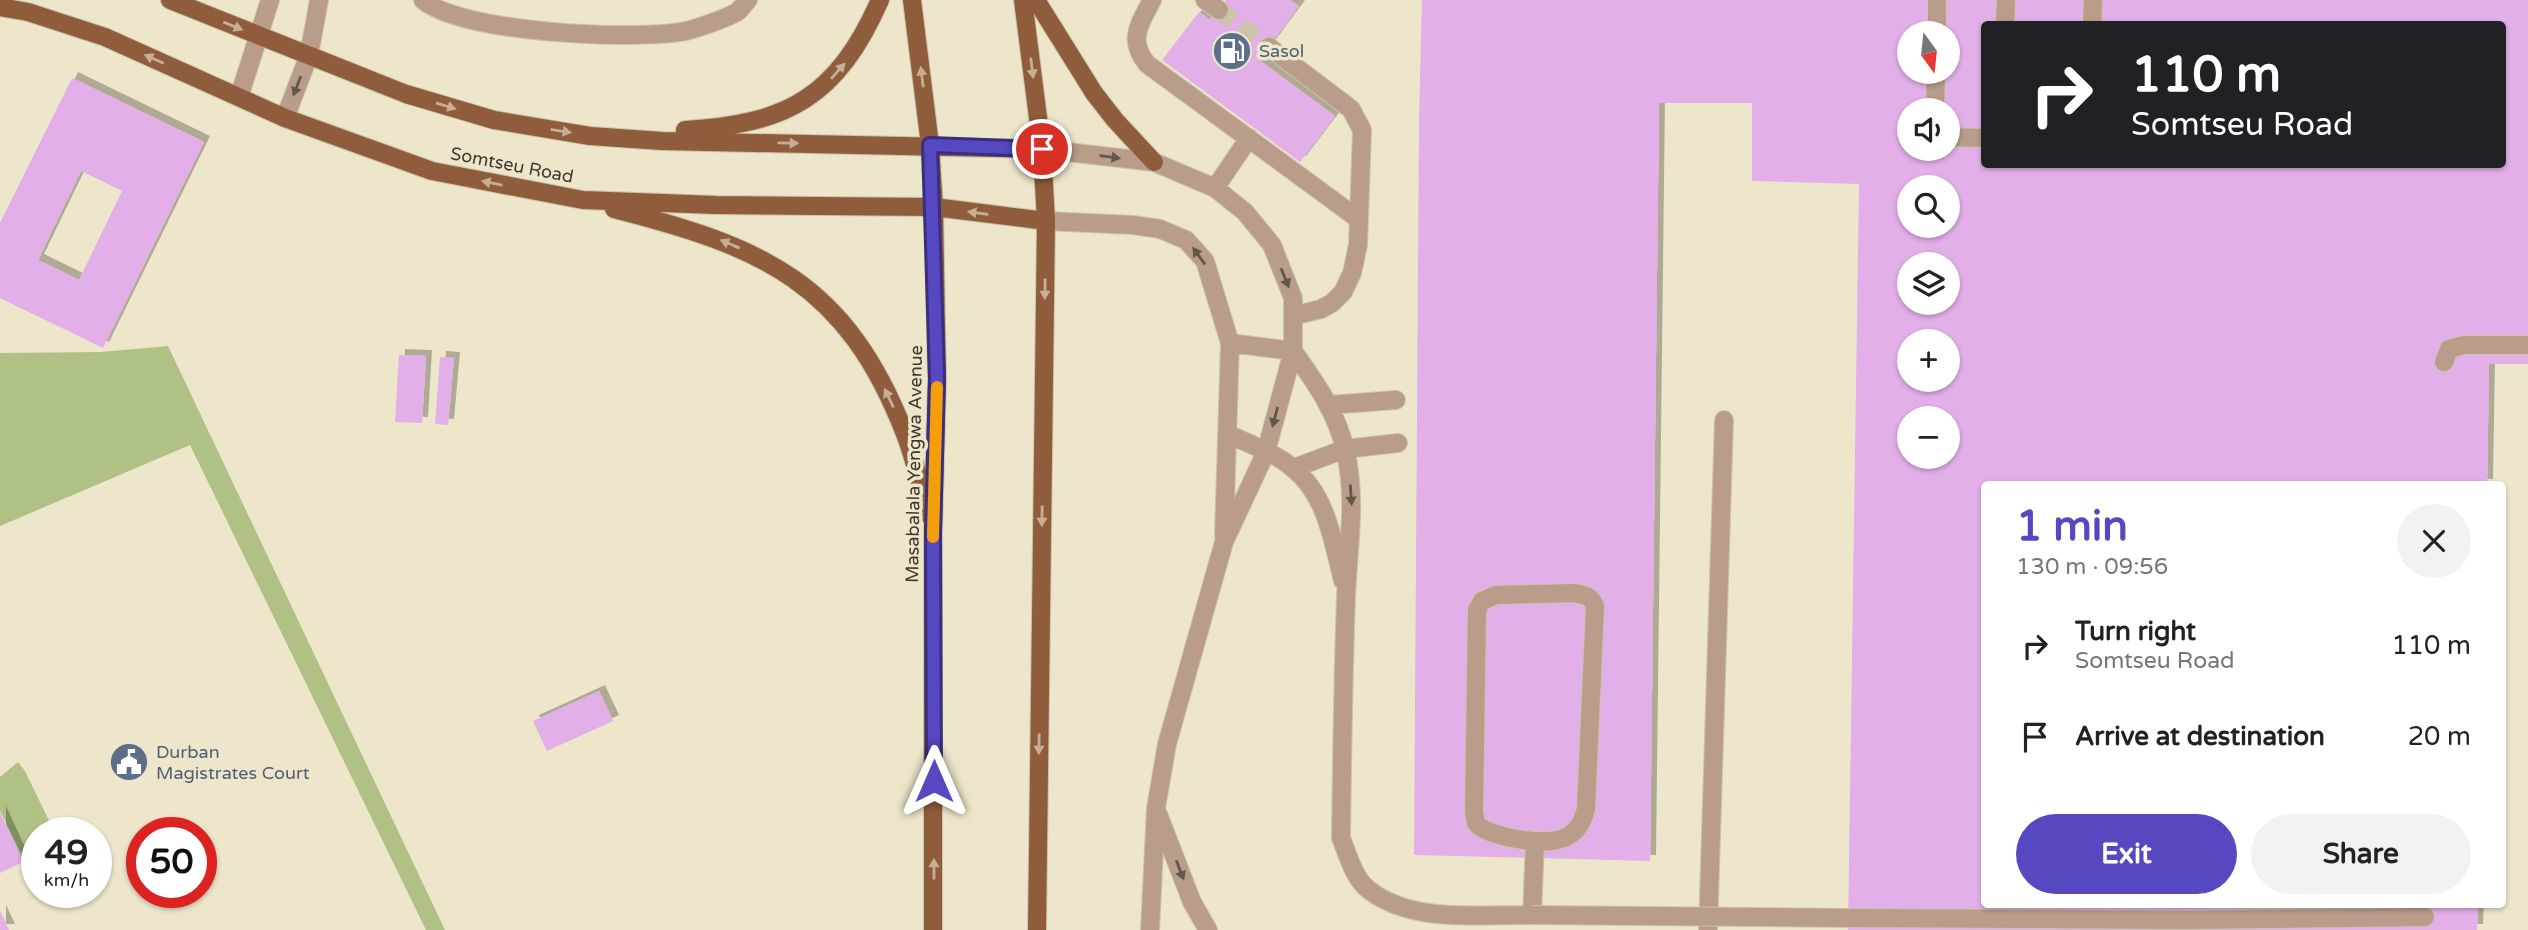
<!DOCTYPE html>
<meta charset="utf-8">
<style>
:root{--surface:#fff;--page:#f2f2f2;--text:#222;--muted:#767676;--accent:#5648c0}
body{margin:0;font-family:"Varela Round",sans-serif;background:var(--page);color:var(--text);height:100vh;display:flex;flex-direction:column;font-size:26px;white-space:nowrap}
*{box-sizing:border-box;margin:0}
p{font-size:23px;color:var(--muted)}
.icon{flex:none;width:38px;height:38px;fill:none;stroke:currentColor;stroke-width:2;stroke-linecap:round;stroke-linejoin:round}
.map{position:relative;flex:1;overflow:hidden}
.side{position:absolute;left:1981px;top:481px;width:525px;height:427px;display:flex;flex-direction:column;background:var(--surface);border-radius:7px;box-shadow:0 2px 5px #0004}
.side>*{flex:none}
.guide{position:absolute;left:1981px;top:21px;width:525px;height:147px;border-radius:7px;box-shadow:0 2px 5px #0004;background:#202124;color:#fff;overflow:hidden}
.needle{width:46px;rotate:165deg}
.fabs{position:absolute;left:1897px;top:21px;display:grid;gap:14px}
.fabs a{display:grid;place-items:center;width:63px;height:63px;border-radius:50%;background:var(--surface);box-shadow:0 2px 5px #0004;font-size:35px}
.speed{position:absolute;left:21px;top:817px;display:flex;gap:14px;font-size:35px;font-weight:700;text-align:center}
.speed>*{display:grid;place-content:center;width:91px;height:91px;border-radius:50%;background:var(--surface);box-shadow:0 2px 5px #0004;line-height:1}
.speed small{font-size:18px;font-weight:400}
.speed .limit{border:10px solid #d22;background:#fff;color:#111}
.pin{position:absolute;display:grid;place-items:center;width:60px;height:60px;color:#fff;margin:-30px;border:4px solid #fff;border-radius:50%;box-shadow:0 2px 7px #0007}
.me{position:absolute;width:77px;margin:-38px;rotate:0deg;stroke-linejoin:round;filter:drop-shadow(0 0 5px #0008)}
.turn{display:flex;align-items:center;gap:24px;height:147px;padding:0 35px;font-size:32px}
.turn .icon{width:91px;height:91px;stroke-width:2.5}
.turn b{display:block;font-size:49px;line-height:60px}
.round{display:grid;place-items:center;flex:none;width:74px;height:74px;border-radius:37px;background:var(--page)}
.head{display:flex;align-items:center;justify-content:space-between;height:119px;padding:0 35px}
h1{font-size:42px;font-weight:700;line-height:52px;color:var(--accent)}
.button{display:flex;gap:14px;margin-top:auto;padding:14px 35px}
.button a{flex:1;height:80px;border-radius:42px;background:var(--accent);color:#fff;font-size:28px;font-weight:700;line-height:80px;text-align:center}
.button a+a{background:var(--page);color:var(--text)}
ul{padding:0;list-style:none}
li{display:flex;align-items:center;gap:21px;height:91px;padding:0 35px}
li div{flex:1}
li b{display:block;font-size:26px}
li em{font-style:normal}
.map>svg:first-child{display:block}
</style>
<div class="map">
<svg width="2528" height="930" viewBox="0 0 2528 930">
<defs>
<filter id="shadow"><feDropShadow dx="6" dy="-6" stdDeviation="0" flood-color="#0004"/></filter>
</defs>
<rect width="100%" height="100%" fill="#eee6cb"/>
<path fill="#afc185" d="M 168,346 L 445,930 L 426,930 L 190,445 L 0,526 L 0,353 L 101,352 Z
M 18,762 L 25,771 L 55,833 L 37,833 L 37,885 L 0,811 L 0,777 Z"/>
<path fill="#e2afe8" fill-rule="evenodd" filter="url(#shadow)" d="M 1226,0 L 1290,0 L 1299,6 L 1259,60 L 1335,116 L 1300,162 L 1162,60 L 1199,12 L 1210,20 Z
M 1422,0 L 2528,0 L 2528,364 L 2489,364 L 2487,485 L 1984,485 L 1984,905 L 2478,905 L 2477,930 L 1848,930 L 1859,184 L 1752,181 L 1752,103 L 1659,103 L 1650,861 L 1414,855 L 1419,119 ZM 1984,24 L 2502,24 L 2502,164 L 1984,164 ZM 1909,33 L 1948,33 L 1948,72 L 1909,72 ZM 1909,110 L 1948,110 L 1948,149 L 1909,149 ZM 1909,187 L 1948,187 L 1948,226 L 1909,226 ZM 1909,264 L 1948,264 L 1948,303 L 1909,303 ZM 1909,341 L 1948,341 L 1948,380 L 1909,380 ZM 1909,418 L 1948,418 L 1948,457 L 1909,457 Z
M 72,78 L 204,142 L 103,348 L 0,298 L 0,223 ZM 81,171 L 122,191 L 79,280 L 38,260 Z
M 399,355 L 426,356 L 422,423 L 395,422 Z
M 440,357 L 454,358 L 448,425 L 435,424 Z
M 599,691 L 613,721 L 547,751 L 533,721 Z
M 0,812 L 23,862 L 0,873 Z
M 0,911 L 9,930 L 0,930 Z"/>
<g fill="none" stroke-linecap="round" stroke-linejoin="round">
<path stroke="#cbc3ac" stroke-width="18" stroke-dasharray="18 9" stroke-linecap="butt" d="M 1219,10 L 1269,47"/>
<g stroke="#cbc3ac" stroke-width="20">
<path id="minor" d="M 423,0 C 462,33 634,41 686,31 C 698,28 727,18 737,12 C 741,9 744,4 748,0
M 1152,0 C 1140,24 1127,39 1147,64 L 1357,218
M 1205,0 L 1219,10
M 2005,24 L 2006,0
M 2092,24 L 2093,0
M 1937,33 L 1937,0
M 1269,47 L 1351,109 L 1362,130 L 1358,245 L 1352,273 L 1343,292 L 1332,303 L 1321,309 L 1293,316
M 239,97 L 270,0
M 1935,110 L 1936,72
M 285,118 L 309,55 L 319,0
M 1948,137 L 1984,138
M 1042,149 L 1154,162 L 1215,188 L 1245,212 L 1272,245 L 1293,298 L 1293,351 L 1266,452 L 1224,542 L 1167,744 L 1156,808 L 1150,930
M 1215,188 L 1249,138
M 1046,221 L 1133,225 L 1160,229 L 1186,240 L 1205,261 L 1230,343 L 1224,535
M 1230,343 L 1293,351 C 1315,382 1336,411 1345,449 C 1357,499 1348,547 1346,598 C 1343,678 1342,758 1341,838 C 1348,855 1354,879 1369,890 C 1413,924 1479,914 1532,915 L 1535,841
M 2444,362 L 2449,349 L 2464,345 L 2528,345
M 1329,405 L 1396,400
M 1228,434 C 1249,444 1276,453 1294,469 C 1327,496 1333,542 1343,581
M 1294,468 L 1345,449 L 1398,443
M 1574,593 C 1585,595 1591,596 1595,606 L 1586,809 C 1583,821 1577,833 1564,838 C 1546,846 1488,838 1476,823 L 1474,812 L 1477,610 L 1482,601 L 1496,595 Z
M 1158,814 L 1192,902 L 1208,930
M 1854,918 L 2188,920 L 2425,917
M 1708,930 L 1724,420"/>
</g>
<g stroke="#cbc3ac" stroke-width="20">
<path id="major" d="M 170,0 L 406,94 L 494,120 L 590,136 L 662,141 L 1042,149
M 912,0 L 930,145 L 934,207 L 937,379 L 933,532 L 933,930
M 1023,0 L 1042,149 L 1046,221 L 1037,930
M 1036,0 L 1094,93 L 1115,120 L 1154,162
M 0,7 L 28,12 L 105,37 L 285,118 L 432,171 L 583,200 L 716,205 L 934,207 L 1046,221
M 685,130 C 788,124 837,97 880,0
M 614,209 C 763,247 846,282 905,434 C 915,460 921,488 929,515"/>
</g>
<use href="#minor" stroke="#b99c8a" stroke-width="18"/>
<use href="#major" stroke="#8f5d3c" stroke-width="18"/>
<g stroke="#cbc3ac" stroke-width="20" stroke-linecap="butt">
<path id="minor-bridge" d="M 1532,915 L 1854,918"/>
</g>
<use href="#minor-bridge" stroke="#b99c8a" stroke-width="18"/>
</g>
<defs><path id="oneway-solid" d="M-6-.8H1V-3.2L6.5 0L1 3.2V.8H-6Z" transform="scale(1.75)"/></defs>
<g fill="#c8af92">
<use href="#oneway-solid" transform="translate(233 26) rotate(22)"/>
<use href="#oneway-solid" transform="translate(154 59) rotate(-156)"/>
<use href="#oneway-solid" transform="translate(1032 68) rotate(83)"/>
<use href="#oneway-solid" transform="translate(838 71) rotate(-49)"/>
<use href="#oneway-solid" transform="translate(922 77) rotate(-97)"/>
<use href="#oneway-solid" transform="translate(446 106) rotate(17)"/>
<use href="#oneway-solid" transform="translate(561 131) rotate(9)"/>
<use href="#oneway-solid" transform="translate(788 143) rotate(1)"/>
<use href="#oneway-solid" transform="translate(492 183) rotate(-169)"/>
<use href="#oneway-solid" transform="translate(978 213) rotate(-173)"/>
<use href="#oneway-solid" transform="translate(730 244) rotate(-157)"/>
<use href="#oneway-solid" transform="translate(1045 289) rotate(91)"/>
<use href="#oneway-solid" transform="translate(889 398) rotate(-115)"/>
<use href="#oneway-solid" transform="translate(1042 516) rotate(91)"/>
<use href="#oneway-solid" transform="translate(1039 744) rotate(91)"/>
<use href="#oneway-solid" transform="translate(934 869) rotate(-90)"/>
</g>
<g fill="#62574a">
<use href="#oneway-solid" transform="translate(297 86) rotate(111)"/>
<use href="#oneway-solid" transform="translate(1110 157) rotate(7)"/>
<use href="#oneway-solid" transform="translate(1199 256) rotate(-126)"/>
<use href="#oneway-solid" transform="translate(1285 278) rotate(68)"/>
<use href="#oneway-solid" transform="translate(1275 417) rotate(105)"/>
<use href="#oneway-solid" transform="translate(1351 495) rotate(86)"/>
<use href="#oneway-solid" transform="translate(1180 870) rotate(69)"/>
</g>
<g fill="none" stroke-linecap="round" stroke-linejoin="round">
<g stroke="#382f7d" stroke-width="18">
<path id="route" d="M 934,781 L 933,532 L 937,379 L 930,145 L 1042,149"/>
</g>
<use href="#route" stroke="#5648c0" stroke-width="12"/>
<path stroke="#f59e0b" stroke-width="12" d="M 933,537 L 937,387"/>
</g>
<defs>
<g id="fuel-disc" transform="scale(2.0125)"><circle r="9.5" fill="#5c6f8a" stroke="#eee6cb"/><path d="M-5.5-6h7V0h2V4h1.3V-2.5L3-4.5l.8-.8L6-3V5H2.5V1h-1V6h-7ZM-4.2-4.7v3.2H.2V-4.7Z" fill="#fff"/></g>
<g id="civic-disc" transform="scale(2.0125)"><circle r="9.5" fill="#5c6f8a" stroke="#eee6cb"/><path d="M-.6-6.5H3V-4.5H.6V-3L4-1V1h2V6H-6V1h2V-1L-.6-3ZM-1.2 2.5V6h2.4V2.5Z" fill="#fff"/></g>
</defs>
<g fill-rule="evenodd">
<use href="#fuel-disc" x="1232" y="51"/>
<use href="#civic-disc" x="129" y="762"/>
</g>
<g text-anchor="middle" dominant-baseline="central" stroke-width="7" stroke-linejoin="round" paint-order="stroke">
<g font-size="18" fill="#4e5e75" stroke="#eee6cb" text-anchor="start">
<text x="1259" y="51">Sasol</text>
<text x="156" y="752">Durban<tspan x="156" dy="21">Magistrates Court</tspan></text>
</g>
<g font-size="18" fill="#3d392f" stroke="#eee6cb">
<text transform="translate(512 165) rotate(11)">Somtseu Road</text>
<text transform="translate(914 464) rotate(-89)">Masabalala Yengwa Avenue</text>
</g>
</g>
</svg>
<div class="fabs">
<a><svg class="needle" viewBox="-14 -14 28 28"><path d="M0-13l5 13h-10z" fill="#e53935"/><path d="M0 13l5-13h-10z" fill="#767676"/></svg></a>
<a><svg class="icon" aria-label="sound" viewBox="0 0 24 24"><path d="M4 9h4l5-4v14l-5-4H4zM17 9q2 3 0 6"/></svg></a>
<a><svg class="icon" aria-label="search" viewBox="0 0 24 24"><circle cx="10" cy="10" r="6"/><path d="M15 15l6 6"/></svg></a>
<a><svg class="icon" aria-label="layers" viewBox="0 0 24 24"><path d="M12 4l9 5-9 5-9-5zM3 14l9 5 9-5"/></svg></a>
<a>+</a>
<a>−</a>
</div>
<div class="speed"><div>49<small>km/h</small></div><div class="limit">50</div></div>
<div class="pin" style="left:1042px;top:149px;background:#d93025"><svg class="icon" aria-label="arrive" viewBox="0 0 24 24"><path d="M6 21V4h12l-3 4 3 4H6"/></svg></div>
<svg class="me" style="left:934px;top:781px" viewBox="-20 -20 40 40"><path d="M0-17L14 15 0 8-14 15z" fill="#5648c0" stroke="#fff" stroke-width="4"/></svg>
<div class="guide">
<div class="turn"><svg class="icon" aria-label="right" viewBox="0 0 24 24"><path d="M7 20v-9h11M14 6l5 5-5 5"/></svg><div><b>110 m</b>Somtseu Road</div></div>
</div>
<section class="side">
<div class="head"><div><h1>1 min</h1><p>130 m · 09:56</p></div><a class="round"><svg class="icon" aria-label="close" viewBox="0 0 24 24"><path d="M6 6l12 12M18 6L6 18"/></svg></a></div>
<ul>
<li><svg class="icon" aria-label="right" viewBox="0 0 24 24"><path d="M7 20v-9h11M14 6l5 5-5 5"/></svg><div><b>Turn right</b><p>Somtseu Road</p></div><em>110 m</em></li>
<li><svg class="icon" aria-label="arrive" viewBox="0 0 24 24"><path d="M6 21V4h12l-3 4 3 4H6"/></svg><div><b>Arrive at destination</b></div><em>20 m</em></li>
</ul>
<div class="button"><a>Exit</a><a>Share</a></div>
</section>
</div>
